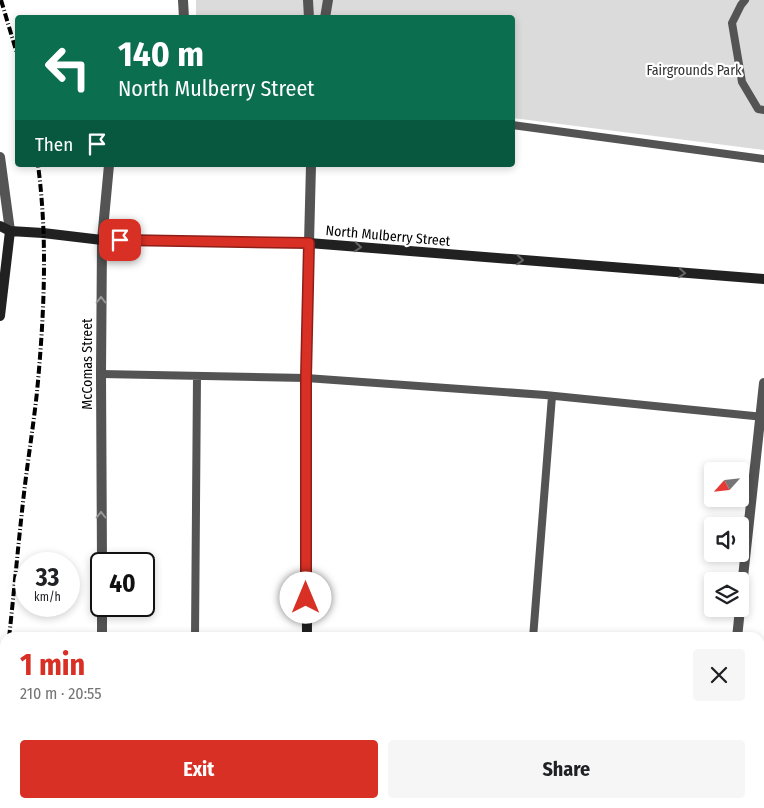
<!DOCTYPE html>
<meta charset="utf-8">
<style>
:root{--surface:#fff;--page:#f6f6f6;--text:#202124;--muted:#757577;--accent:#d93025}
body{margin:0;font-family:"Fira Sans Condensed",sans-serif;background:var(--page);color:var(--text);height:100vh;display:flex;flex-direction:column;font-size:19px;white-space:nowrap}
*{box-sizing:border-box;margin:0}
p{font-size:16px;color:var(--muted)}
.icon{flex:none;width:28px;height:28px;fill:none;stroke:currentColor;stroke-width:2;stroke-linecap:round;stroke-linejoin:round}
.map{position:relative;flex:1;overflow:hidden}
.sheet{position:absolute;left:0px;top:632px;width:765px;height:176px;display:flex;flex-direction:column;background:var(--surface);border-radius:15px 15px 0 0;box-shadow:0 2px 8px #0003}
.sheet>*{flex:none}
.banner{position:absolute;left:15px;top:15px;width:500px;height:152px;border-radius:5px;box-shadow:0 2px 8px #0003;background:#0b6e4f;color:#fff;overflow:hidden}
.needle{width:32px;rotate:243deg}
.buttons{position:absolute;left:704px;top:462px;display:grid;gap:10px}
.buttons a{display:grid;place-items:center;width:45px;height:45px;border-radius:5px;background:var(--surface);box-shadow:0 2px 8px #0003;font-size:25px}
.speed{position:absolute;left:15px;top:552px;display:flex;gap:10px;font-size:25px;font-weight:700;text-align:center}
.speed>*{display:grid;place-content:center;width:65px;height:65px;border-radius:50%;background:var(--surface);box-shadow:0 2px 8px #0003;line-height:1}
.speed small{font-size:12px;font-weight:400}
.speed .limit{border:2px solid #111;border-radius:8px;background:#fff;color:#111}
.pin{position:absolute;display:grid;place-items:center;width:42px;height:42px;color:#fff;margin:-21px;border-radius:10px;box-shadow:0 2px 8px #0006}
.me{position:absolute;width:55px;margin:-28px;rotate:0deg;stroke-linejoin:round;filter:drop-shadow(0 0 4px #0008)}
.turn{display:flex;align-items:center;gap:18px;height:105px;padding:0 20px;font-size:22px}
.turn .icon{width:65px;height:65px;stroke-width:2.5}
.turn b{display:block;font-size:35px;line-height:42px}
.then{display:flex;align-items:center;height:48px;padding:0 20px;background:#0003;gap:10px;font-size:19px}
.round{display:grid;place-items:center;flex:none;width:52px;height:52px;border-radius:5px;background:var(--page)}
.head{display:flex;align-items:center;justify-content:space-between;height:85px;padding:0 20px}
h1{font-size:30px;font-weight:700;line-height:38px;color:var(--accent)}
.primary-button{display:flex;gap:10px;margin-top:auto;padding:10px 20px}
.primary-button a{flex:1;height:58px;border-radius:5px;background:var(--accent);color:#fff;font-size:20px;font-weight:700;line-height:58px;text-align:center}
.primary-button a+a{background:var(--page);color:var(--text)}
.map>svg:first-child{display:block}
</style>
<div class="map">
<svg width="764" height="808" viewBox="0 0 764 808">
<rect width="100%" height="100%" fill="#fff"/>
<path fill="#dbdbdb" d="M 196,0 L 764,0 L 764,150 L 513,118 L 512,18 L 196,17 Z"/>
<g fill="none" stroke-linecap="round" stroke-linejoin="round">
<path stroke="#545454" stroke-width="8" d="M 745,0 L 741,5 L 732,23 L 742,82 L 758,109 L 764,110
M 512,125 L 764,159
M 101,374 L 306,378 L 545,395 L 764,417
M 195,638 L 197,376
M 533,638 L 552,396
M 198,804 L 198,808
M 515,808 L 515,804"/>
<path stroke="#545454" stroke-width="10" d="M 183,0 L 184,18
M 308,0 L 309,18
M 325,18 L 328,0
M 0,157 L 10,231
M 309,243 L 311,165
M 102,564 L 101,374 L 102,240 L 109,165
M 740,605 L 764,383
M 102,606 L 102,638
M 737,638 L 740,609
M 95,808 L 95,804
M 719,808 L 719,804"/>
<path stroke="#212121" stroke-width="10" d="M 0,226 L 10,231 L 43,233 L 102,240 L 309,243 L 764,279
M 0,316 L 10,231
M 307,638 L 306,378 L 309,243
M 760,679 L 764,679
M 303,808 L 303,804"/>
<path stroke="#000" stroke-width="4" stroke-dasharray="8 2.5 1 2.5" stroke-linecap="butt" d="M 1,0 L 18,57
M 9,638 C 14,592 18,547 23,502 C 27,465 33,429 37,392 C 44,317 48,240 38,165
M 0,762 L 5,687"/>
</g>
<defs><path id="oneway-chevron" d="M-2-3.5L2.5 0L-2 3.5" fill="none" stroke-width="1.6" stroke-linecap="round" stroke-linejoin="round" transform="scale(1.25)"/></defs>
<g stroke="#646464">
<use href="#oneway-chevron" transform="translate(358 247) rotate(5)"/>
<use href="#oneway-chevron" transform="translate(520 260) rotate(5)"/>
<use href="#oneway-chevron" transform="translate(682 273) rotate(5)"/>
</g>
<g stroke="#989898">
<use href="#oneway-chevron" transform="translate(101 300) rotate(-90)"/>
<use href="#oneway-chevron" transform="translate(101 515) rotate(-90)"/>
</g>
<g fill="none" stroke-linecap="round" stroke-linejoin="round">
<g stroke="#8d1f18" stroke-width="12">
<path id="route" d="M 120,240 L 309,243 L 306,378 L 306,598"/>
</g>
<use href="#route" stroke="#d93025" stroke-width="9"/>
</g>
<g text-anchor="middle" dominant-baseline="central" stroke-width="4.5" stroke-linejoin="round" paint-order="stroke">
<g font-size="14" fill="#323232" stroke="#fff">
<text x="694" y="70">Fairgrounds Park</text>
</g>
<g font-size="14" fill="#000" stroke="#fff">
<text transform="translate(388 236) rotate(5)">North Mulberry Street</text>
<text transform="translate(87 364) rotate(-90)">McComas Street</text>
</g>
</g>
</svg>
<div class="buttons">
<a><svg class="needle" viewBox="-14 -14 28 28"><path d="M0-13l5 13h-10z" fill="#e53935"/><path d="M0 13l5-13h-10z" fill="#757577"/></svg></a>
<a><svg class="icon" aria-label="sound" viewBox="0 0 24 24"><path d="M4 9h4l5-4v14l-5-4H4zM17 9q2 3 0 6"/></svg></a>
<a><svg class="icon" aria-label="layers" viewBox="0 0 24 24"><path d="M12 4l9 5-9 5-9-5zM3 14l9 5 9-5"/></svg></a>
</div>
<div class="speed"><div>33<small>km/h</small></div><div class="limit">40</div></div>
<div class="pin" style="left:120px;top:240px;background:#d93025"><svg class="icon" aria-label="arrive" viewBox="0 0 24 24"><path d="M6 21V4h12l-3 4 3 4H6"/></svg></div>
<svg class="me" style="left:306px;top:598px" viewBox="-20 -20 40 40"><circle r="19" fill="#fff"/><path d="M0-13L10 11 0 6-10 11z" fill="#d93025"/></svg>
<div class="banner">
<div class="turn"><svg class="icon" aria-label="left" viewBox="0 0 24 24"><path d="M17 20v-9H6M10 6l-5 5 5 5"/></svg><div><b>140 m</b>North Mulberry Street</div></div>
<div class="then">Then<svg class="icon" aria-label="arrive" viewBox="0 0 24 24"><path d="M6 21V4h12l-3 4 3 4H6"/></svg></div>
</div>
<section class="sheet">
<div class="head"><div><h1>1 min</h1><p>210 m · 20:55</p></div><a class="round"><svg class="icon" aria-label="close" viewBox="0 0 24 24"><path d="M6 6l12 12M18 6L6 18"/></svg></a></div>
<div class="primary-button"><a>Exit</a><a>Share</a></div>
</section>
</div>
